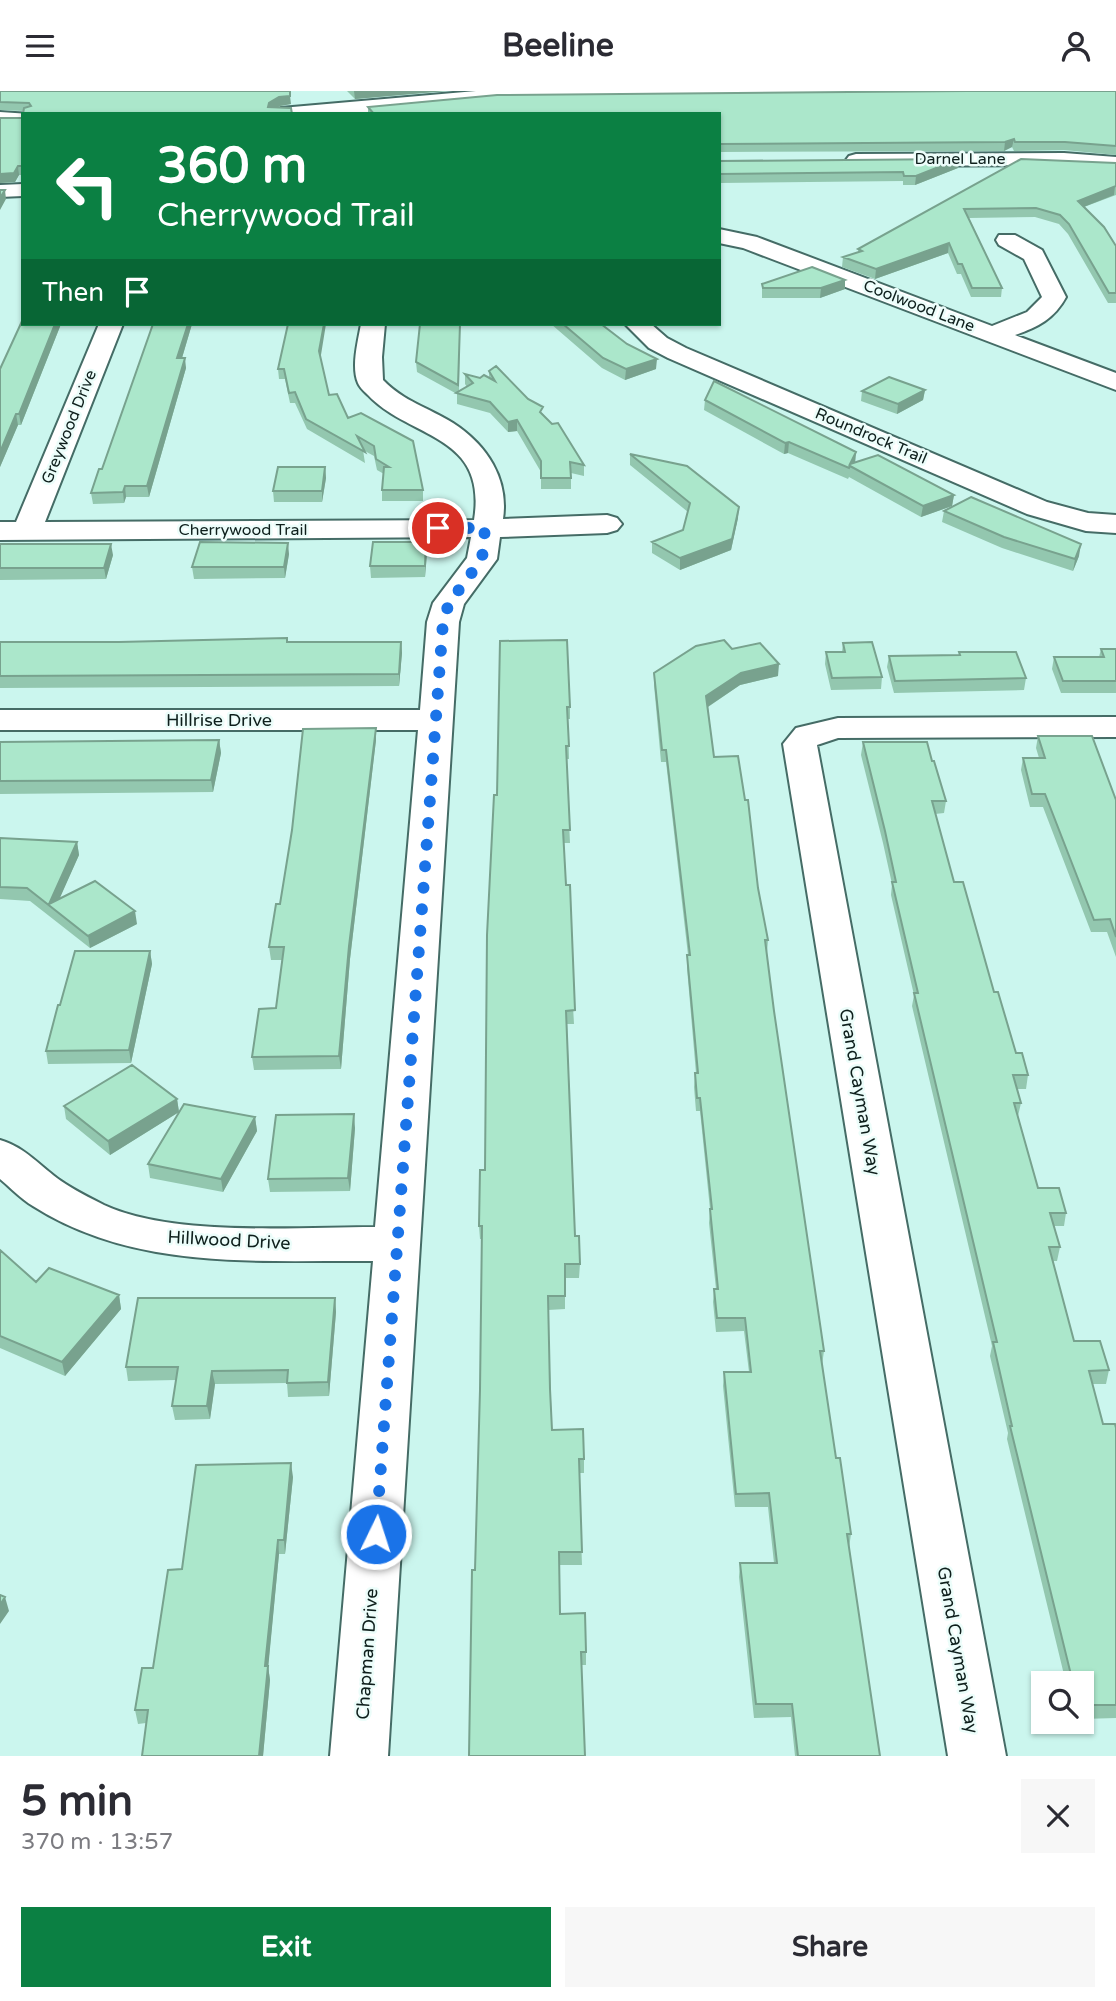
<!DOCTYPE html>
<meta charset="utf-8">
<style>
:root{--surface:#fff;--page:#f7f7f7;--text:#2b2b33;--muted:#7c7c81;--accent:#0b8043}
body{margin:0;font-family:"Varela Round",sans-serif;background:var(--page);color:var(--text);height:100vh;display:flex;flex-direction:column;font-size:26px;white-space:nowrap}
*{box-sizing:border-box;margin:0}
p{font-size:23px;color:var(--muted)}
.icon{flex:none;width:38px;height:38px;fill:none;stroke:currentColor;stroke-width:2;stroke-linecap:round;stroke-linejoin:round}
.map{position:relative;height:1665px;overflow:hidden}
.drawer{display:flex;flex-direction:column;background:var(--surface);flex:1}
.drawer>*{flex:none}
.top-card{position:absolute;left:21px;top:21px;width:700px;height:214px;border-radius:0px;box-shadow:0 2px 5px #0004;background:#0b8043;color:#fff;overflow:hidden}
.fabs{position:absolute;left:1031px;top:1580px;display:grid;gap:14px}
.fabs a{display:grid;place-items:center;width:63px;height:63px;border-radius:0px;background:var(--surface);box-shadow:0 2px 5px #0004;font-size:35px}
.pin{position:absolute;display:grid;place-items:center;width:60px;height:60px;color:#fff;margin:-30px;border:4px solid #fff;border-radius:50%;box-shadow:0 2px 7px #0007}
.me{position:absolute;width:77px;margin:-38px;rotate:4deg;stroke-linejoin:round;filter:drop-shadow(0 0 5px #0008)}
.turn{display:flex;align-items:center;gap:24px;height:147px;padding:0 21px;font-size:32px}
.turn .icon{width:91px;height:91px;stroke-width:2.5}
.turn b{display:block;font-size:49px;line-height:60px}
.then{display:flex;align-items:center;height:66px;padding:0 21px;background:#0003;gap:14px;font-size:26px}
.round{display:grid;place-items:center;flex:none;width:74px;height:74px;border-radius:0px;background:var(--page)}
.head{display:flex;align-items:center;justify-content:space-between;height:119px;padding:0 21px}
h1{font-size:42px;font-weight:800;line-height:52px}
.action{display:flex;gap:14px;margin-top:auto;padding:14px 21px}
.action a{flex:1;height:80px;border-radius:0px;background:var(--accent);color:#fff;font-size:28px;font-weight:800;line-height:80px;text-align:center}
.action a+a{background:var(--page);color:var(--text)}
header{display:flex;justify-content:space-between;align-items:center;height:91px;padding:0 21px;background:var(--surface);font-size:32px;font-weight:800}
.map>svg:first-child{display:block}
</style>
<header><svg class="icon" aria-label="menu" viewBox="0 0 24 24"><path d="M4 6h16M4 12h16M4 18h16"/></svg>Beeline<svg class="icon" aria-label="person" viewBox="0 0 24 24"><circle cx="12" cy="8" r="4"/><path d="M4 21q1-7 8-7t8 7"/></svg></header>
<div class="map">
<svg width="1116" height="1665" viewBox="0 0 1116 1665">
<rect width="100%" height="100%" fill="#cbf6ee"/>
<g fill="none" stroke-linecap="round" stroke-linejoin="round">
<g stroke="#456c66" stroke-width="4">
<path id="minor" d="M 476,0 L 975,0 L 965,6 L 497,10 L 351,23 L 271,23 L 281,17 Z
M 0,21 L 30,23 L 23,23 L 23,33 L 0,33 Z
M 1064,62 L 1116,66 L 1116,78 L 1064,74 L 856,75 L 849,73 L 846,69 L 849,65 L 856,63 Z
M 23,93 L 23,105 L 0,106 L 0,94 Z
M 719,138 L 757,146 L 992,235 L 1027,221 L 1042,206 L 1024,168 L 999,154 L 996,149 L 999,144 L 1015,144 L 1042,159 L 1066,206 C 1054,228 1038,236 1015,244 L 1116,282 L 1116,299 L 743,157 L 719,152 Z
M 99,233 L 123,233 L 45,431 L 474,429 C 488,342 409,348 368,304 C 365,301 360,297 358,292 C 351,276 358,250 361,233 L 385,233 L 382,266 L 383,289 C 403,310 429,317 453,332 C 487,354 509,388 503,428 L 607,424 L 617,427 L 622,433 L 617,439 L 607,442 L 500,446 L 497,468 L 464,513 L 459,531 L 388,1665 L 330,1665 L 373,1170 C 257,1169 135,1180 33,1115 C 21,1108 11,1097 0,1088 L 0,1049 C 25,1056 41,1076 61,1090 C 74,1099 90,1107 104,1114 C 173,1146 298,1136 375,1136 L 418,639 L 0,639 L 0,619 L 420,619 L 427,531 L 433,512 L 467,467 L 471,446 L 0,449 L 0,431 L 16,431 Z
M 625,233 L 651,233 L 667,247 L 686,257 L 1047,411 L 1088,422 L 1116,424 L 1116,442 L 1086,440 L 1027,423 L 668,267 L 649,257 Z
M 1116,626 L 1116,646 L 838,647 L 817,654 L 1006,1665 L 948,1665 L 783,653 L 796,637 L 838,627 Z"/>
</g>
<use href="#minor" fill="#fff" fill-rule="evenodd"/>
</g>
<path fill="#93c7af" d="M 0,0 L 291,13 L 280,15 L 277,17 L 24,20 L 0,19 Z
M 347,0 L 446,0 L 355,8 Z
M 1116,0 L 1116,64 L 1064,59 L 1014,60 L 1012,56 L 1004,60 L 719,61 L 719,23 L 368,23 L 368,16 Z
M 23,23 L 23,84 L 19,84 L 15,91 L 0,92 L 0,27 L 22,27 Z
M 1021,68 L 1116,72 L 1116,104 L 1084,116 L 1116,155 L 1116,212 L 1108,212 L 1068,143 L 1059,133 L 1035,126 L 969,127 L 1002,197 L 1001,206 L 971,206 L 961,183 L 957,183 L 948,162 L 875,188 L 842,176 L 843,166 L 858,161 L 858,158 Z
M 719,70 L 958,77 L 915,94 L 903,94 L 903,90 L 719,92 Z
M 762,193 L 845,198 L 820,207 L 762,207 Z
M 61,233 L 21,334 L 18,334 L 0,376 L 0,278 Z
M 153,233 L 192,233 L 182,267 L 186,277 L 149,406 L 126,406 L 124,412 L 93,413 L 91,402 L 102,378 Z
M 460,233 L 459,301 L 467,296 L 465,293 L 465,283 L 480,287 L 489,287 L 489,280 L 543,323 L 584,374 L 584,385 L 571,382 L 571,398 L 541,398 L 541,381 L 517,340 L 508,341 L 490,322 L 457,313 L 457,303 L 417,281 L 416,271 Z
M 551,233 L 601,233 L 656,278 L 625,289 L 602,277 Z
M 320,266 L 329,304 L 348,327 L 423,399 L 423,410 L 382,410 L 382,399 L 384,383 L 377,379 L 374,365 L 363,359 L 365,372 L 307,338 L 295,312 L 290,312 L 285,288 L 279,288 L 278,278 Z
M 925,299 L 923,309 L 897,323 L 861,310 L 862,300 Z
M 705,309 L 856,361 L 855,372 L 954,404 L 952,415 L 921,426 L 849,386 L 848,388 L 788,362 L 784,363 L 704,319 Z
M 630,363 L 738,427 L 731,459 L 680,479 L 652,462 L 652,451 L 683,439 L 688,421 L 630,374 Z
M 325,376 L 326,387 L 322,411 L 274,411 L 273,400 Z
M 944,420 L 1079,465 L 1073,480 L 1002,457 L 942,431 Z
M 426,451 L 425,486 L 371,487 L 370,475 Z
M 0,453 L 113,464 L 106,488 L 0,489 Z
M 289,463 L 285,487 L 194,488 L 192,476 Z
M 287,547 L 288,551 L 401,551 L 402,562 L 399,595 L 0,597 L 0,551 L 119,551 Z
M 500,550 L 570,616 L 570,628 L 568,628 L 569,668 L 566,668 L 570,752 L 564,752 L 574,933 L 567,933 L 575,1145 L 580,1173 L 579,1187 L 565,1187 L 565,1218 L 548,1219 L 552,1339 L 584,1368 L 584,1382 L 579,1382 L 582,1474 L 559,1474 L 560,1523 L 586,1561 L 586,1574 L 582,1574 L 475,1479 L 480,1299 L 482,1148 L 480,1148 L 479,1135 L 485,1079 L 497,704 Z
M 843,552 L 882,586 L 881,598 L 831,599 L 825,573 L 826,561 L 842,561 Z
M 732,558 L 778,585 L 740,594 L 708,616 L 714,666 L 758,797 L 768,849 L 767,862 L 774,920 L 824,1260 L 822,1274 L 836,1367 L 851,1443 L 849,1457 L 880,1665 L 795,1665 L 791,1626 L 754,1627 L 739,1486 L 740,1472 L 774,1472 L 768,1416 L 735,1416 L 723,1295 L 724,1281 L 749,1281 L 744,1240 L 716,1241 L 713,1211 L 714,1198 L 716,1198 L 709,1132 L 710,1118 L 700,1020 L 696,1020 L 694,996 L 695,982 L 696,982 L 687,877 L 688,864 L 666,671 L 661,671 L 654,594 L 654,582 Z
M 1101,558 L 1116,558 L 1116,602 L 1061,602 L 1052,578 L 1054,566 L 1099,566 Z
M 959,561 L 1026,587 L 1024,599 L 894,602 L 887,576 L 889,565 L 959,564 Z
M 376,637 L 376,649 L 350,868 L 341,978 L 254,979 L 252,966 L 276,917 L 282,869 L 271,869 L 269,856 L 280,813 Z
M 1038,645 L 1116,709 L 1116,866 L 1107,841 L 1091,841 L 1043,716 L 1030,716 L 1021,679 L 1023,667 L 1039,667 L 1036,657 Z
M 219,649 L 221,662 L 213,701 L 0,703 L 0,651 Z
M 863,651 L 932,670 L 946,710 L 944,722 L 935,723 L 954,791 L 1016,962 L 1028,984 L 1026,998 L 1017,998 L 1021,1012 L 1018,1025 L 1038,1097 L 1066,1122 L 1064,1135 L 1054,1135 L 1060,1156 L 1057,1170 L 1053,1170 L 1074,1250 L 1109,1279 L 1106,1293 L 1092,1293 L 1103,1333 L 1116,1337 L 1116,1627 L 1082,1628 L 1082,1592 L 1066,1592 L 1007,1348 L 1008,1342 L 990,1265 L 992,1255 L 912,915 L 914,904 L 891,804 L 892,793 L 883,752 L 861,664 Z
M 0,747 L 77,751 L 79,764 L 59,808 L 137,833 L 90,857 L 30,810 L 0,808 Z
M 150,860 L 152,873 L 131,972 L 48,973 L 46,960 L 60,914 Z
M 177,1008 L 179,1021 L 255,1026 L 257,1040 L 223,1101 L 150,1087 L 148,1073 L 179,1021 L 110,1064 L 66,1028 L 64,1015 Z
M 355,1037 L 350,1100 L 270,1101 L 268,1088 Z
M 0,1159 L 36,1191 L 119,1204 L 121,1218 L 65,1285 L 0,1257 Z
M 335,1207 L 336,1221 L 329,1305 L 288,1306 L 287,1292 L 215,1293 L 210,1328 L 175,1329 L 172,1315 L 176,1289 L 128,1290 L 126,1276 Z
M 293,1386 L 285,1463 L 279,1463 L 268,1575 L 270,1589 L 263,1665 L 142,1665 L 146,1632 L 138,1633 L 135,1619 L 153,1577 L 182,1478 Z"/>
<path fill="#78a28e" d="M 354,0 L 446,0 L 355,8 Z
M 290,5 L 291,13 L 280,15 L 270,21 L 268,16 L 269,12 L 279,6 Z
M 1014,48 L 1012,56 L 1004,60 L 1005,51 Z
M 959,68 L 958,77 L 915,94 L 916,85 Z
M 18,75 L 19,84 L 15,91 L 0,92 L 0,83 Z
M 1115,95 L 1114,104 L 1076,119 L 1078,110 Z
M 5,99 L 6,108 L 0,119 L 0,107 Z
M 949,152 L 948,162 L 875,188 L 876,178 Z
M 845,189 L 845,198 L 820,207 L 821,197 Z
M 55,233 L 61,233 L 21,334 L 19,323 Z
M 188,233 L 192,233 L 179,277 L 177,267 Z
M 324,233 L 326,233 L 320,270 L 319,260 Z
M 185,267 L 186,277 L 149,406 L 147,395 Z
M 657,268 L 656,278 L 625,289 L 626,278 Z
M 925,299 L 923,309 L 897,323 L 898,313 Z
M 16,323 L 18,334 L 0,376 L 0,361 Z
M 517,329 L 517,340 L 508,341 L 508,331 Z
M 789,351 L 788,362 L 784,363 L 785,352 Z
M 856,361 L 855,372 L 850,373 Z
M 325,376 L 326,387 L 322,411 L 322,400 Z
M 125,395 L 126,406 L 124,412 L 123,401 Z
M 954,404 L 952,415 L 921,426 L 923,415 Z
M 739,416 L 738,427 L 731,459 L 680,479 L 680,467 Z
M 426,451 L 427,462 L 425,486 L 425,475 Z
M 288,452 L 289,463 L 285,487 L 284,476 Z
M 111,453 L 113,464 L 106,488 L 104,477 Z
M 1081,453 L 1079,465 L 1073,480 L 1075,468 Z
M 401,551 L 402,562 L 399,595 L 399,583 Z
M 779,573 L 778,585 L 740,594 L 706,617 L 706,605 L 741,582 Z
M 376,637 L 376,649 L 350,868 L 341,978 L 339,965 L 349,855 Z
M 219,649 L 221,662 L 213,701 L 211,689 Z
M 77,751 L 79,764 L 55,818 L 49,813 Z
M 135,820 L 137,833 L 90,857 L 88,845 Z
M 150,860 L 152,873 L 131,972 L 129,959 Z
M 177,1008 L 179,1021 L 110,1064 L 108,1050 Z
M 354,1023 L 355,1037 L 350,1100 L 348,1087 Z
M 255,1026 L 257,1040 L 223,1101 L 221,1088 Z
M 119,1204 L 121,1218 L 65,1285 L 62,1271 Z
M 335,1207 L 336,1221 L 329,1305 L 328,1291 Z
M 212,1280 L 215,1293 L 210,1328 L 207,1315 Z
M 291,1372 L 293,1386 L 285,1463 L 284,1449 Z
M 278,1449 L 279,1463 L 267,1589 L 265,1575 Z
M 5,1506 L 9,1520 L 0,1533 L 0,1514 Z
M 268,1575 L 270,1589 L 263,1665 L 259,1665 Z"/>
<path fill="#abe7cb" stroke="#78a28e" stroke-width="2" d="M 0,0 L 290,0 L 290,5 L 279,6 L 269,12 L 268,16 L 291,17 L 292,23 L 23,23 L 24,17 L 31,15 L 29,12 L 0,11 Z
M 966,0 L 1116,0 L 1116,55 L 1065,51 L 1015,51 L 1014,48 L 1005,51 L 719,53 L 719,23 L 374,23 L 368,16 L 497,4 Z
M 23,23 L 23,75 L 18,75 L 14,82 L 0,83 L 0,27 L 22,27 Z
M 959,68 L 916,85 L 904,85 L 903,81 L 719,83 L 719,70 Z
M 1021,68 L 1116,72 L 1116,95 L 1078,110 L 1104,136 L 1116,155 L 1116,202 L 1109,202 L 1069,133 L 1060,124 L 1036,117 L 964,118 L 1002,197 L 972,197 L 962,173 L 958,173 L 949,152 L 876,178 L 843,166 L 862,160 L 858,158 Z
M 0,99 L 5,99 L 0,107 Z
M 812,176 L 845,189 L 821,197 L 763,197 L 762,193 Z
M 23,228 L 23,233 L 55,233 L 19,323 L 16,323 L 0,361 L 0,278 Z
M 153,233 L 188,233 L 177,267 L 185,267 L 147,395 L 125,395 L 123,401 L 91,402 L 99,378 L 102,378 Z
M 288,233 L 324,233 L 319,260 L 329,304 L 337,303 L 348,327 L 361,322 L 413,350 L 423,399 L 382,399 L 384,376 L 389,376 L 376,368 L 374,355 L 357,345 L 365,361 L 306,328 L 295,301 L 289,302 L 284,278 L 278,278 Z
M 420,233 L 460,233 L 458,294 L 416,271 Z
M 563,233 L 601,233 L 627,253 L 657,268 L 626,278 L 603,267 Z
M 496,275 L 528,308 L 543,316 L 540,321 L 552,333 L 558,332 L 584,374 L 570,371 L 571,387 L 541,387 L 541,370 L 517,329 L 508,331 L 490,311 L 456,302 L 473,292 L 465,283 L 480,287 L 484,284 L 495,290 L 489,280 Z
M 889,286 L 925,299 L 898,313 L 862,300 Z
M 714,290 L 856,361 L 850,373 L 878,364 L 954,404 L 923,415 L 850,375 L 849,377 L 789,351 L 785,352 L 705,309 Z
M 630,363 L 687,375 L 739,416 L 732,448 L 680,467 L 652,451 L 683,439 L 690,412 Z
M 278,376 L 325,376 L 322,400 L 273,400 Z
M 971,406 L 1081,453 L 1075,468 L 1004,446 L 944,420 Z
M 200,451 L 288,452 L 284,476 L 192,476 Z
M 373,451 L 426,451 L 425,475 L 370,475 Z
M 0,453 L 111,453 L 104,477 L 0,477 Z
M 287,547 L 287,551 L 401,551 L 399,583 L 0,585 L 0,551 L 119,551 Z
M 567,549 L 570,616 L 567,616 L 569,655 L 566,655 L 570,739 L 563,739 L 566,794 L 570,794 L 575,919 L 566,920 L 575,1145 L 579,1145 L 580,1173 L 565,1173 L 565,1205 L 548,1205 L 550,1298 L 552,1339 L 583,1338 L 584,1368 L 579,1368 L 582,1461 L 559,1461 L 560,1523 L 585,1522 L 586,1561 L 581,1561 L 585,1665 L 469,1665 L 472,1479 L 475,1479 L 480,1299 L 482,1135 L 479,1135 L 480,1079 L 485,1079 L 487,844 L 494,704 L 497,704 L 500,550 Z
M 724,549 L 732,558 L 760,552 L 779,573 L 741,582 L 706,605 L 714,666 L 738,665 L 745,709 L 748,709 L 758,797 L 768,849 L 765,849 L 774,920 L 824,1260 L 820,1260 L 836,1367 L 840,1367 L 851,1443 L 847,1443 L 880,1665 L 798,1665 L 792,1613 L 756,1613 L 740,1472 L 777,1472 L 769,1402 L 736,1403 L 724,1281 L 751,1281 L 745,1227 L 717,1227 L 714,1198 L 718,1198 L 710,1118 L 712,1118 L 700,1007 L 697,1007 L 695,982 L 698,982 L 687,864 L 690,864 L 666,659 L 662,659 L 654,582 L 696,555 Z
M 872,551 L 882,586 L 832,587 L 826,561 L 845,561 L 843,552 Z
M 1101,558 L 1116,558 L 1116,590 L 1063,590 L 1054,566 L 1104,566 Z
M 959,561 L 1016,561 L 1026,587 L 895,590 L 889,565 L 960,564 Z
M 376,637 L 349,855 L 339,965 L 252,966 L 259,918 L 276,917 L 284,856 L 269,856 L 276,813 L 280,813 L 292,739 L 303,638 Z
M 1038,645 L 1092,645 L 1116,709 L 1116,846 L 1110,828 L 1094,829 L 1045,703 L 1032,703 L 1023,667 L 1045,667 Z
M 219,649 L 211,689 L 0,690 L 0,651 Z
M 863,651 L 927,651 L 932,670 L 934,670 L 946,710 L 932,710 L 954,791 L 963,791 L 994,901 L 998,901 L 1016,962 L 1022,962 L 1028,984 L 1013,984 L 1021,1012 L 1014,1012 L 1038,1097 L 1059,1097 L 1066,1122 L 1050,1122 L 1060,1156 L 1049,1156 L 1074,1250 L 1100,1250 L 1109,1279 L 1089,1280 L 1103,1333 L 1115,1333 L 1116,1337 L 1116,1614 L 1082,1614 L 1082,1592 L 1073,1592 L 1010,1335 L 1012,1335 L 993,1251 L 997,1251 L 914,902 L 918,902 L 892,791 L 896,791 L 885,740 Z
M 0,747 L 77,751 L 49,813 L 95,790 L 135,820 L 88,845 L 27,797 L 0,796 Z
M 75,860 L 150,860 L 129,959 L 46,960 L 58,914 L 60,914 Z
M 132,974 L 177,1008 L 108,1050 L 64,1015 Z
M 184,1013 L 255,1026 L 221,1088 L 148,1073 Z
M 354,1023 L 348,1087 L 268,1088 L 276,1024 Z
M 0,1159 L 36,1191 L 49,1177 L 119,1204 L 62,1271 L 0,1245 Z
M 138,1207 L 335,1207 L 328,1291 L 287,1292 L 288,1279 L 212,1280 L 207,1315 L 172,1315 L 178,1276 L 126,1276 Z
M 291,1372 L 284,1449 L 278,1449 L 265,1575 L 268,1575 L 259,1665 L 142,1665 L 148,1619 L 135,1619 L 142,1577 L 153,1577 L 168,1479 L 182,1478 L 196,1374 Z
M 0,1504 L 5,1506 L 0,1514 Z"/>
<g fill="none" stroke-linecap="round" stroke-linejoin="round">
<path stroke="#1a73e8" stroke-width="12" stroke-dasharray="0 21.6" d="M 376,1443 L 443,531 L 449,512 L 482,468 L 485,437 L 438,437"/>
</g>
<g text-anchor="middle" dominant-baseline="central" stroke-width="5" stroke-linejoin="round" paint-order="stroke">
<g font-size="16" fill="#0e1f1c" stroke="#ecfdfa">
<text x="960" y="68">Darnel Lane</text>
<text transform="translate(919 215) rotate(21)">Coolwood Lane</text>
<text transform="translate(69 336) rotate(-68)">Greywood Drive</text>
<text transform="translate(871 345) rotate(23)">Roundrock Trail</text>
<text x="243" y="439">Cherrywood Trail</text>
</g>
<g font-size="18" fill="#0e1f1c" stroke="#ecfdfa">
<text x="219" y="629">Hillrise Drive</text>
<text transform="translate(860 1001) rotate(80)">Grand Cayman Way</text>
<text transform="translate(229 1149) rotate(3)">Hillwood Drive</text>
<text transform="translate(958 1559) rotate(80)">Grand Cayman Way</text>
<text transform="translate(367 1563) rotate(-86)">Chapman Drive</text>
</g>
</g>
</svg>
<div class="fabs">
<a><svg class="icon" aria-label="search" viewBox="0 0 24 24"><circle cx="10" cy="10" r="6"/><path d="M15 15l6 6"/></svg></a>
</div>
<div class="pin" style="left:438px;top:437px;background:#d93025"><svg class="icon" aria-label="arrive" viewBox="0 0 24 24"><path d="M6 21V4h12l-3 4 3 4H6"/></svg></div>
<svg class="me" style="left:376px;top:1443px" viewBox="-20 -20 40 40"><circle r="17" fill="#1a73e8" stroke="#fff" stroke-width="3"/><path d="M0-11L8 9 0 5-8 9z" fill="#fff"/></svg>
<div class="top-card">
<div class="turn"><svg class="icon" aria-label="left" viewBox="0 0 24 24"><path d="M17 20v-9H6M10 6l-5 5 5 5"/></svg><div><b>360 m</b>Cherrywood Trail</div></div>
<div class="then">Then<svg class="icon" aria-label="arrive" viewBox="0 0 24 24"><path d="M6 21V4h12l-3 4 3 4H6"/></svg></div>
</div>
</div>
<section class="drawer">
<div class="head"><div><h1>5 min</h1><p>370 m · 13:57</p></div><a class="round"><svg class="icon" aria-label="close" viewBox="0 0 24 24"><path d="M6 6l12 12M18 6L6 18"/></svg></a></div>
<div class="action"><a>Exit</a><a>Share</a></div>
</section>
